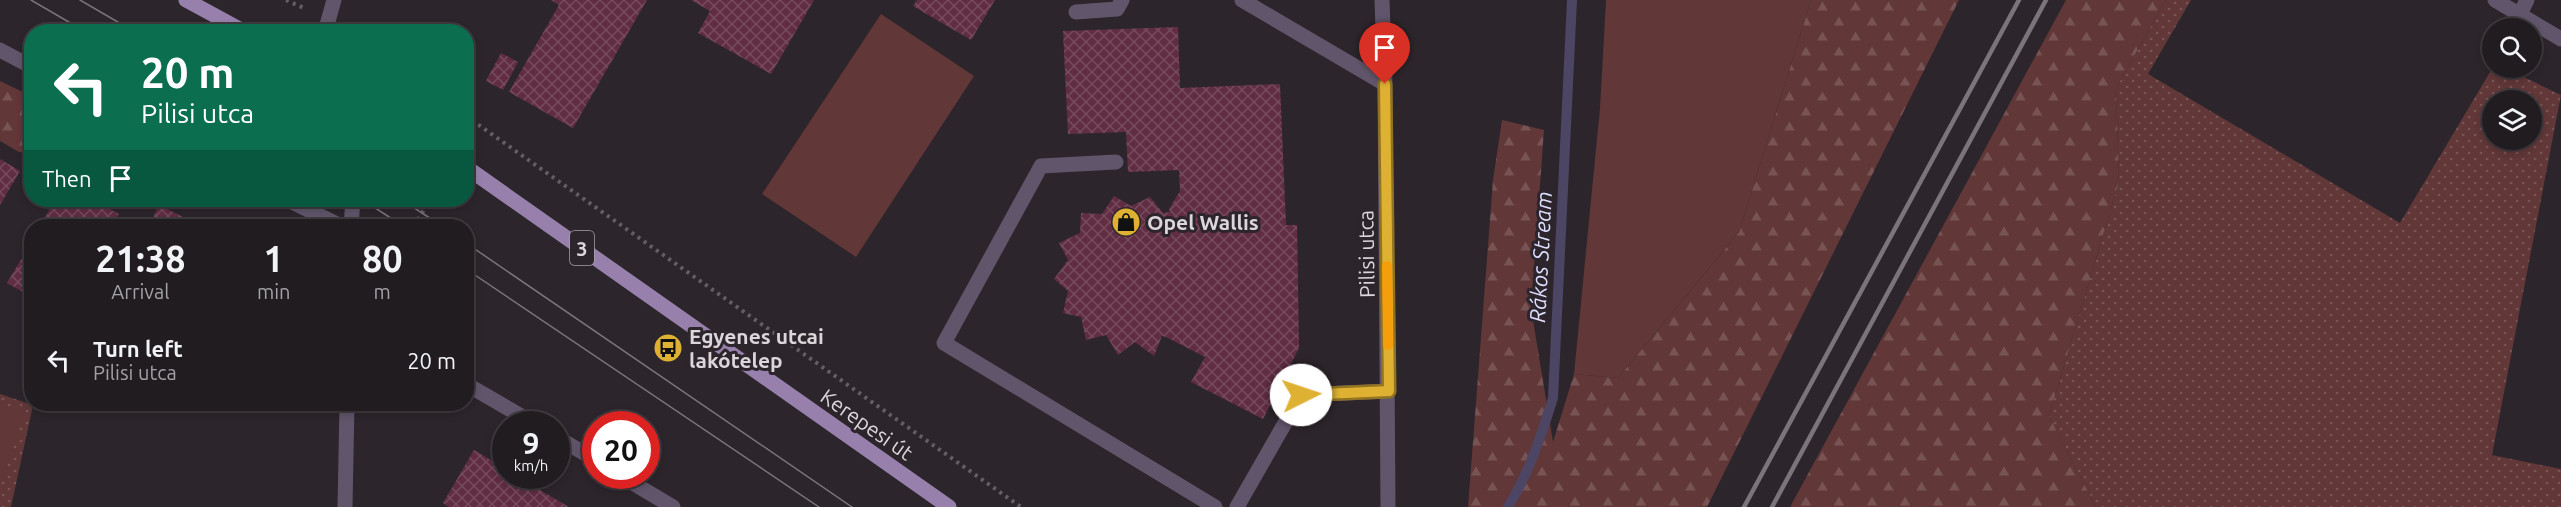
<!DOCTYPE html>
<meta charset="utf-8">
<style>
:root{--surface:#211c20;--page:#292529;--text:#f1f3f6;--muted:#a2a1a5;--line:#3e3a3e}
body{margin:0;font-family:Ubuntu,sans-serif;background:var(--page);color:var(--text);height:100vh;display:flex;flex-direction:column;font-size:22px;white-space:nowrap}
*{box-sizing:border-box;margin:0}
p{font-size:20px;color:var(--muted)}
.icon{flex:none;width:33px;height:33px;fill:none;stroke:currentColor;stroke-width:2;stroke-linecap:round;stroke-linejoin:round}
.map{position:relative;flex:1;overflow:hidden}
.panel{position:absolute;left:24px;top:219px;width:450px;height:192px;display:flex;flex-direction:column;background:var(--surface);border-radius:24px;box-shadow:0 3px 9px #0003,0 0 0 2px var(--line)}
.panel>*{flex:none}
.top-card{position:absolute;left:24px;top:24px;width:450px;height:183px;border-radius:24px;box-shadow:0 3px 9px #0003,0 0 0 2px var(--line);background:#0b6e4f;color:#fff;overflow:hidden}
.tools{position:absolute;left:2482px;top:18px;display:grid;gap:12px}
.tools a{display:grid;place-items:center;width:60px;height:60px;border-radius:50%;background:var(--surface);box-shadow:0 3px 9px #0003,0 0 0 2px var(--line);font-size:30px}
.speed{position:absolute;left:492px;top:411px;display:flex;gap:12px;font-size:30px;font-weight:700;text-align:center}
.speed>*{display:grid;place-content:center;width:78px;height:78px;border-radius:50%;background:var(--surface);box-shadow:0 3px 9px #0003,0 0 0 2px var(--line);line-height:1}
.speed small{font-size:15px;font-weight:400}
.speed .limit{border:9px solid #d22;background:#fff;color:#111}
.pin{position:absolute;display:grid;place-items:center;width:51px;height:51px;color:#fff;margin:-62px -26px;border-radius:50% 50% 50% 0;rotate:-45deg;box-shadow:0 0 6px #0007}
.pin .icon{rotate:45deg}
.me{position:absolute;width:66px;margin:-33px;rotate:86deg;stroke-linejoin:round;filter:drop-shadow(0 0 4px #0008)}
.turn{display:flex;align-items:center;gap:21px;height:126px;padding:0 18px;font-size:27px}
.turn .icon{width:78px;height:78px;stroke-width:2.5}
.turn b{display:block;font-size:42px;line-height:51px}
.then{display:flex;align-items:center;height:57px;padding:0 18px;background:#0003;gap:12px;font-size:22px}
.eta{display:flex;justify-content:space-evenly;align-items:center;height:102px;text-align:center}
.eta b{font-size:36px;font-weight:700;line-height:42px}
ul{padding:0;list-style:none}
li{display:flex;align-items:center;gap:18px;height:78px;padding:0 18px}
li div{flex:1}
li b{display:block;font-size:22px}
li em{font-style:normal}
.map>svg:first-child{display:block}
</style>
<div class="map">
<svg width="2561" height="507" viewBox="0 0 2561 507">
<defs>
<pattern id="grass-dots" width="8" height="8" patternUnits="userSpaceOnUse" patternTransform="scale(1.5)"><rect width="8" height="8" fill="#613738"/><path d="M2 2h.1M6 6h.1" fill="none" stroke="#775354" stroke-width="1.8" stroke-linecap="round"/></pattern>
<pattern id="forest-firs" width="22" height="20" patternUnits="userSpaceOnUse" patternTransform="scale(1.5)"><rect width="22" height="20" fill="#613738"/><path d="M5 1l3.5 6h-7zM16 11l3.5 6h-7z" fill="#775354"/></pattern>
<pattern id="building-cross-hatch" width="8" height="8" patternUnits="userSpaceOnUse" patternTransform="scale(1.5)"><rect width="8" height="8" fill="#612d43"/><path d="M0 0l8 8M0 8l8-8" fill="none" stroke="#774b5e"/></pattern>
</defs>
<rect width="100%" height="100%" fill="#2c252b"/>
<path fill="url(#grass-dots)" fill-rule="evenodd" d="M 2166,0 L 2191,0 L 2148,74 L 2400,223 L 2493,67 L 2505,68 L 2561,95 L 2492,455 L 2561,469 L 2561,507 L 2096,507 L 2049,416 L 2119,182 L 2116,88 ZM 2493,100 L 2532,100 L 2532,140 L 2493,140 Z
M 0,394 L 33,405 L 11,507 L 0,507 Z"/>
<path fill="url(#forest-firs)" d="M 1811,0 L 1959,0 L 1707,507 L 1468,507 L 1493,180 L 1502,120 L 1544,130 L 1531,308 L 1553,442 L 1574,374 L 1618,378 L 1739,232 Z
M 2066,0 L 2166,0 L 2116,88 L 2119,182 L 2049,416 L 2096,507 L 1790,507 Z
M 0,81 L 31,96 L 31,153 L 19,152 L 0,141 Z"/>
<path fill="#613738" d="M 1606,0 L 1811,0 L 1739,232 L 1618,378 L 1574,374 L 1600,108 Z
M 881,14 L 974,76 L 856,257 L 762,194 Z
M 0,404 L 24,413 L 0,484 Z"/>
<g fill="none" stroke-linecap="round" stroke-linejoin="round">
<path stroke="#4d4564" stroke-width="10" d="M 1508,507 C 1529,473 1541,436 1553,398 L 1572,0"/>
</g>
<path fill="url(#building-cross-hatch)" d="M 551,0 L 647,0 L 573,128 L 509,92 L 559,5 Z
M 691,0 L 814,0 L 771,74 L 698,33 L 710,11 Z
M 917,0 L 995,0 L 971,40 L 913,6 Z
M 1178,27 L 1180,88 L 1280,84 L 1286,225 L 1297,225 L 1299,348 L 1263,419 L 1191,382 L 1205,357 L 1166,337 L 1162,336 L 1154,356 L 1135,342 L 1118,355 L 1106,335 L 1086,340 L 1081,317 L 1063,313 L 1068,291 L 1054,279 L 1068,260 L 1059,243 L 1080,233 L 1081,213 L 1102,214 L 1114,196 L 1131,206 L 1150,197 L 1163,213 L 1170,212 L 1169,209 L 1180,191 L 1179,170 L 1128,172 L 1126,132 L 1068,134 L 1063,31 Z
M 501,53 L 518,62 L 503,90 L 486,81 Z
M 0,159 L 20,171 L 0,205 Z
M 55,200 L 93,200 L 119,214 L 112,226 L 40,226 Z
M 159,205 L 201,226 L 149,226 Z
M 32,241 L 32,297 L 7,283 Z
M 474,450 L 506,469 L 506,476 L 516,476 L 569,507 L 449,507 L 443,503 Z"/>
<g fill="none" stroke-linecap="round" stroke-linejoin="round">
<path stroke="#655e64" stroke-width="4" stroke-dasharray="3 4.5" stroke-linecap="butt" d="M 286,0 L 306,9
M 466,116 L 1021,507
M 414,226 L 430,200"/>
<path stroke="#60556a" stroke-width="15" d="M 1242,0 L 1385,84
M 1382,0 L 1385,84 L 1388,507
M 2495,0 L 2561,39
M 1076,12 L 1117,9 L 1122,0
M 2520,14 L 2527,0
M 325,32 L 334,0
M 0,50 L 32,67
M 1116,162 L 1041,166 L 944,343 L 1215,507
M 288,200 L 341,226
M 351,226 L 353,200
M 466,384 L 535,424
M 556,437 L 596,460
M 621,476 L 673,507
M 345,507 L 347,404
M 1237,507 L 1301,395 L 1389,391"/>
<path stroke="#9781ac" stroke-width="15" d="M 186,0 L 245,32
M 466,167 L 949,507"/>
<path stroke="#7b757a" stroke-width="1.5" d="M 31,0 L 86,32
M 80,0 L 135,32
M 363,200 L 403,226
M 402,200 L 442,226
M 466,243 L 852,507
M 466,269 L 819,507"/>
<path stroke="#7b757a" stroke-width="4.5" d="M 1744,507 L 2019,0
M 1772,507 L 2046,0"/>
</g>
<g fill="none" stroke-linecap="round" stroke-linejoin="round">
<g stroke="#917321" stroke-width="15">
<path id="route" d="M 1301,395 L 1389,391 L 1385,84"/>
</g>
<use href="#route" stroke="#dfb133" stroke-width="10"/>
<path stroke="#f59e0b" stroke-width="10" d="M 1387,266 L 1388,345"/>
</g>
<defs>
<g id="shop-disc" transform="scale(1.5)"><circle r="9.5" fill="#dfb133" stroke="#2c252b"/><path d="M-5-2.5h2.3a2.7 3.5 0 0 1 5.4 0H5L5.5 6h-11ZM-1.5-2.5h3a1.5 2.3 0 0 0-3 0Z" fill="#111"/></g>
<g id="bus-disc" transform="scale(1.5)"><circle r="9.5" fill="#dfb133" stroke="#2c252b"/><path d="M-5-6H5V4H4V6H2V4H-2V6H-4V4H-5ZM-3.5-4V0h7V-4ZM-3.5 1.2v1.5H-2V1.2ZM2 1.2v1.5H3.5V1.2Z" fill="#111"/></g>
</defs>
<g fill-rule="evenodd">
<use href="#shop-disc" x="1126" y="222"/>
<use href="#bus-disc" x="668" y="348"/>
</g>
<g text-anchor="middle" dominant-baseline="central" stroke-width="6" stroke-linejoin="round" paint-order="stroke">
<rect fill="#2c252b" stroke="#a6a1a6" stroke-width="1.5" x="570" y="231" width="24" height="34" rx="4.5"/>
<g font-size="20" font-weight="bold" fill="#dbd6da">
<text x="582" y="248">3</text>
</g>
<g font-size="21" font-weight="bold" fill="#dbd6da" stroke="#2c252b" text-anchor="start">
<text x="1147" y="222">Opel Wallis</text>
<text x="689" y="336">Egyenes utcai<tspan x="689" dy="24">lakótelep</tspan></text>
</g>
<g font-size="21" fill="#dbd6da" stroke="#2c252b">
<text transform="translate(1366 254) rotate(-91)">Pilisi utca</text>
<text transform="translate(867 424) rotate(35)">Kerepesi út</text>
</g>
<g font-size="22" font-style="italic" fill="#ddddfd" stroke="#2c252b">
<text transform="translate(1540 257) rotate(-87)">Rákos Stream</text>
</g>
</g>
</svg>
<div class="tools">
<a><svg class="icon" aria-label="search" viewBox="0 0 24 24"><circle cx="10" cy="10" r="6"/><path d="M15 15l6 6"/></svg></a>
<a><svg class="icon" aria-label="layers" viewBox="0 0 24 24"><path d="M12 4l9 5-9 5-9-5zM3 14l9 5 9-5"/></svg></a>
</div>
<div class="speed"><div>9<small>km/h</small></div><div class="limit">20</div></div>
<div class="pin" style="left:1385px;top:84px;background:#d93025"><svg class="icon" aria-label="arrive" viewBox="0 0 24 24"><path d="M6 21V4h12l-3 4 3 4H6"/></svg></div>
<svg class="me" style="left:1301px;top:395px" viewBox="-20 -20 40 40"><circle r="19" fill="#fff"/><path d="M0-13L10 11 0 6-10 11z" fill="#dfb133"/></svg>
<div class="top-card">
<div class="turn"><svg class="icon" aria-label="left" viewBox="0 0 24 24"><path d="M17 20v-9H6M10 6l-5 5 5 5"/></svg><div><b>20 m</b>Pilisi utca</div></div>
<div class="then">Then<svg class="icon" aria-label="arrive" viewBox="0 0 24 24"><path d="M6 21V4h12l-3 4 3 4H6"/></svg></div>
</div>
<section class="panel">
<div class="eta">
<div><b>21:38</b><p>Arrival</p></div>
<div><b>1</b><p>min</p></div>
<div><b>80</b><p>m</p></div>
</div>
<ul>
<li><svg class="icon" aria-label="left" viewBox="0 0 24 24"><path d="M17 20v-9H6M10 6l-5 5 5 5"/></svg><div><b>Turn left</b><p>Pilisi utca</p></div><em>20 m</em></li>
</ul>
</section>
</div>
